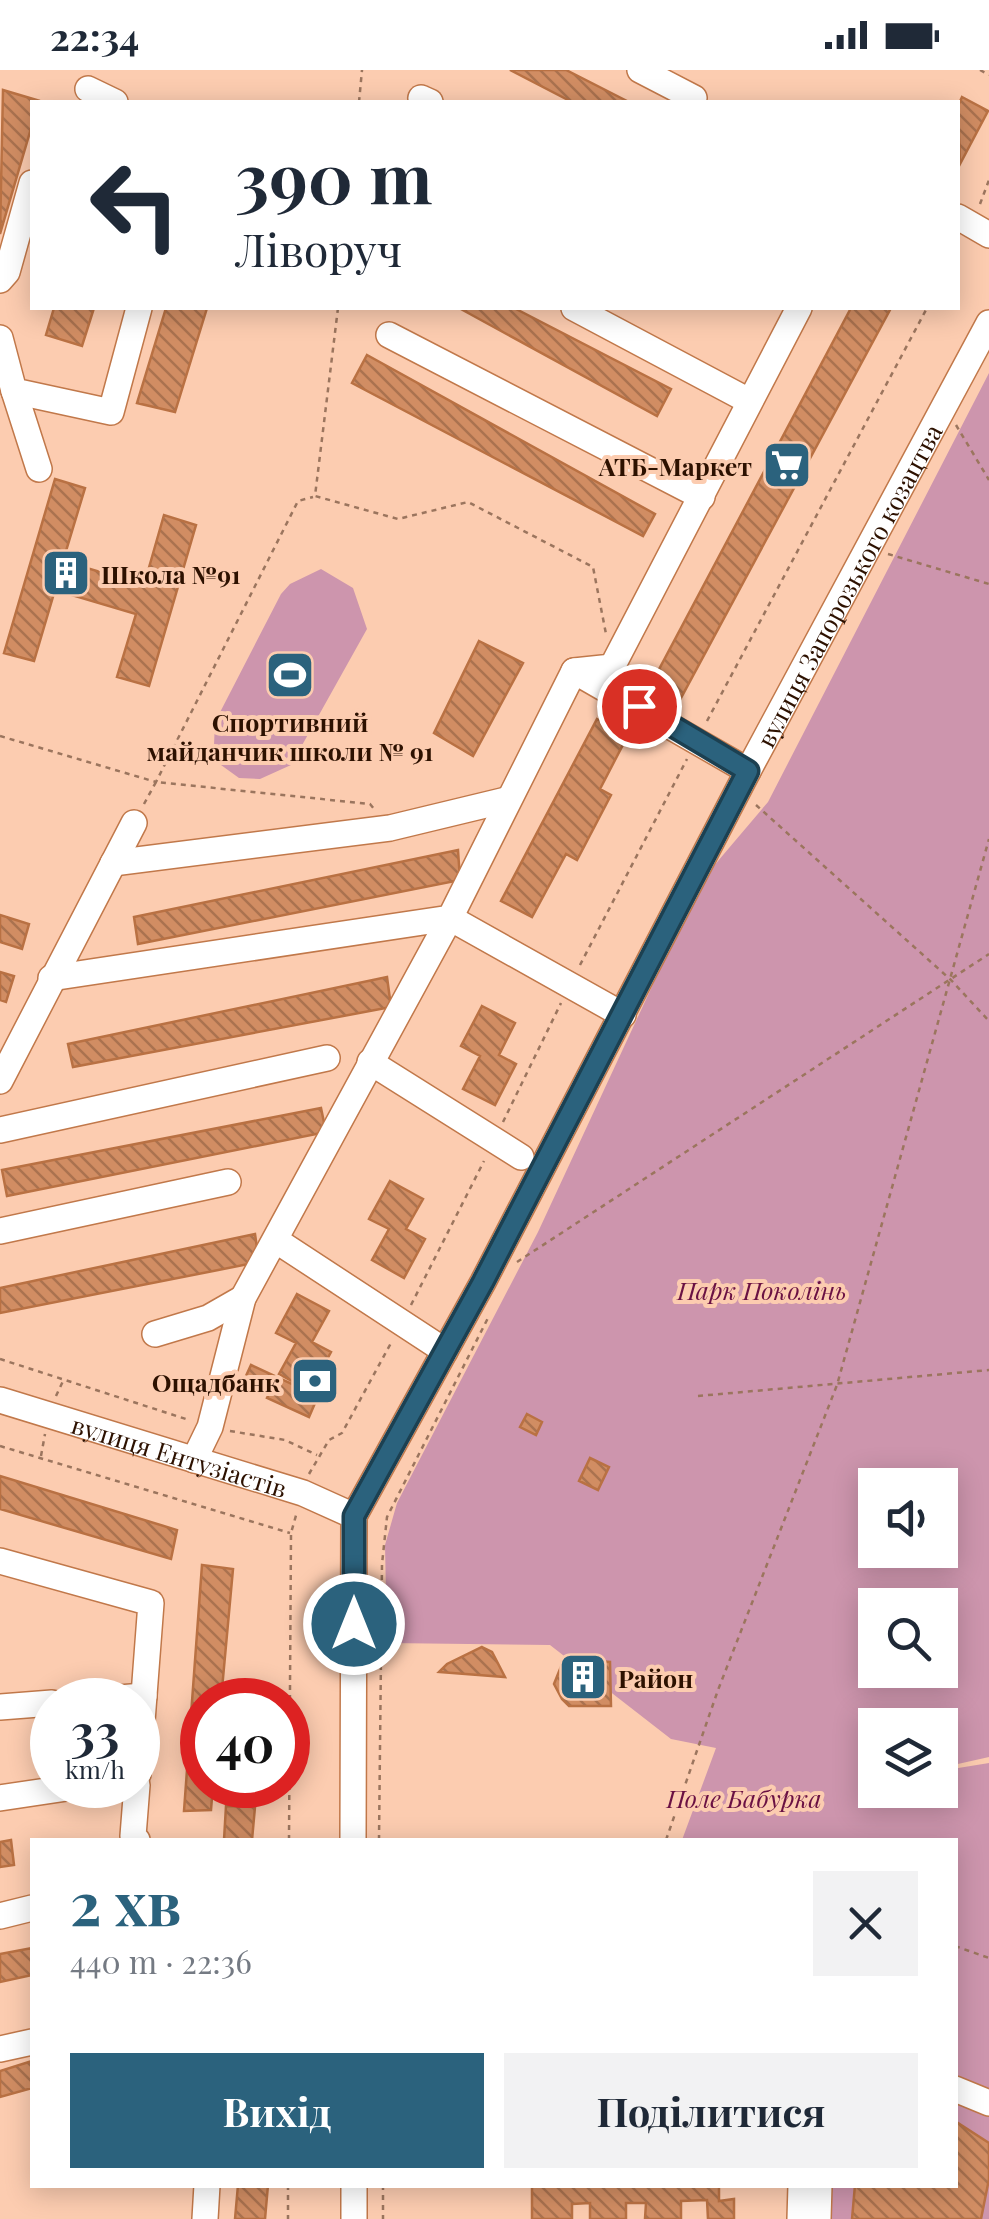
<!DOCTYPE html>
<html lang="uk">
<meta charset="utf-8">
<style>
:root{--surface:#fff;--page:#f2f2f3;--text:#1f2937;--muted:#747a83;--accent:#2b627d}
body{margin:0;font-family:"Playfair Display",serif;background:var(--page);color:var(--text);height:100vh;display:flex;flex-direction:column;font-size:38px;white-space:nowrap}
*{box-sizing:border-box;margin:0}
p{font-size:32px;color:var(--muted)}
.icon{flex:none;width:55px;height:55px;fill:none;stroke:currentColor;stroke-width:2;stroke-linecap:round;stroke-linejoin:round}
.map{position:relative;flex:1;overflow:hidden}
.side{position:absolute;left:30px;top:1768px;width:928px;height:350px;display:flex;flex-direction:column;background:var(--surface);border-radius:0px;box-shadow:0 5px 25px #0003}
.side>*{flex:none}
.top-card{position:absolute;left:30px;top:30px;width:930px;height:210px;border-radius:0px;box-shadow:0 5px 25px #0003;background:#fff;color:var(--text);overflow:hidden}
.tools{position:absolute;left:858px;top:1398px;display:grid;gap:20px}
.tools a{display:grid;place-items:center;width:100px;height:100px;border-radius:0px;background:var(--surface);box-shadow:0 5px 25px #0003;font-size:50px}
.speed{position:absolute;left:30px;top:1608px;display:flex;gap:20px;font-size:50px;font-weight:700;text-align:center}
.speed>*{display:grid;place-content:center;width:130px;height:130px;border-radius:50%;background:var(--surface);box-shadow:0 5px 25px #0003;line-height:1}
.speed small{font-size:25px;font-weight:400}
.speed .limit{border:15px solid #d22;background:#fff;color:#111}
.pin{position:absolute;display:grid;place-items:center;width:85px;height:85px;color:#fff;margin:-42px;border:5px solid #fff;border-radius:50%;box-shadow:0 2px 10px #0007}
.me{position:absolute;width:110px;margin:-55px;rotate:0deg;stroke-linejoin:round;filter:drop-shadow(0 0 8px #0008)}
.turn{display:flex;align-items:center;gap:35px;height:210px;padding:0 40px;font-size:45px}
.turn .icon{width:130px;height:130px;stroke-width:2.5}
.turn b{display:block;font-size:70px;line-height:85px}
.round{display:grid;place-items:center;flex:none;width:105px;height:105px;border-radius:0px;background:var(--page)}
.overview{display:flex;align-items:center;justify-content:space-between;height:170px;padding:0 40px}
h1{font-size:60px;font-weight:700;line-height:75px;color:var(--accent)}
.button{display:flex;gap:20px;margin-top:auto;padding:20px 40px}
.button a{flex:1;height:115px;border-radius:0px;background:var(--accent);color:#fff;font-size:40px;font-weight:700;line-height:115px;text-align:center}
.button a+a{background:var(--page);color:var(--text)}
.status{display:flex;justify-content:space-between;align-items:center;height:70px;padding:0 50px;background:var(--surface);direction:ltr}
.status svg{height:28px;fill:currentColor}
.map>svg:first-child{display:block}
</style>
<div class="status"><b>22:34</b><svg viewBox="0 0 49 12"><path d="M0 12V9h3v3zM5 12V6h3v6zM10 12V3h3v9zM15 12V0h3v12zM26 1h20v11H26zM47 4h2v5h-2z"/></svg></div>
<div class="map">
<svg width="989" height="2149" viewBox="0 0 989 2149">
<defs>
<pattern id="building-back-hatch" width="6" height="6" patternUnits="userSpaceOnUse" patternTransform="scale(2.5)"><rect width="6" height="6" fill="#d18d63"/><path d="M-1 5l2 2M0 0l6 6M5-1l2 2" fill="none" stroke="#aa724f"/></pattern>
</defs>
<rect width="100%" height="100%" fill="#fcccb0"/>
<path fill="#cd95ad" fill-rule="evenodd" d="M 989,303 L 989,1687 L 940,1698 L 940,1655 L 875,1655 L 875,1720 L 940,1720 L 940,1701 L 989,1693 L 989,2149 L 829,2149 L 829,2115 L 955,2115 L 955,1770 L 682,1770 L 716,1678 L 671,1669 L 550,1575 L 387,1573 L 385,1475 L 397,1433 L 538,1162 L 701,811 L 768,732 ZM 875,1415 L 940,1415 L 940,1480 L 875,1480 ZM 875,1535 L 940,1535 L 940,1600 L 875,1600 Z
M 321,499 L 353,518 L 367,559 L 291,695 L 260,709 L 239,708 L 221,695 L 214,675 L 215,652 L 281,524 L 290,514 Z"/>
<path fill="url(#building-back-hatch)" stroke="#b97143" stroke-width="2.5" d="M 510,0 L 566,0 L 629,32 L 572,32 Z
M 3,20 L 40,31 L 32,32 L 32,55 L 0,164 Z
M 962,27 L 988,41 L 960,94 L 958,36 Z
M 54,238 L 94,238 L 82,276 L 46,265 Z
M 166,238 L 207,238 L 175,342 L 137,333 Z
M 459,238 L 514,238 L 671,319 L 657,346 Z
M 851,238 L 891,238 L 668,652 L 639,637 Z
M 367,285 L 655,444 L 643,466 L 352,313 Z
M 55,409 L 85,418 L 63,491 L 144,515 L 164,445 L 196,455 L 149,616 L 117,607 L 136,544 L 55,520 L 34,591 L 4,583 Z
M 479,571 L 523,593 L 473,686 L 434,663 Z
M 597,649 L 628,665 L 600,719 L 611,725 L 577,790 L 566,784 L 532,847 L 501,831 Z
M 458,780 L 460,810 L 138,874 L 134,847 Z
M 0,845 L 29,854 L 22,879 L 0,872 Z
M 0,902 L 14,906 L 6,932 L 0,930 Z
M 387,907 L 391,937 L 73,997 L 68,974 Z
M 482,936 L 515,953 L 499,985 L 516,994 L 495,1035 L 463,1019 L 480,986 L 461,976 Z
M 321,1038 L 326,1062 L 7,1126 L 2,1100 Z
M 390,1111 L 423,1129 L 406,1159 L 425,1169 L 404,1208 L 372,1190 L 389,1159 L 369,1149 Z
M 255,1164 L 259,1192 L 0,1243 L 0,1218 Z
M 297,1224 L 329,1241 L 312,1272 L 331,1282 L 310,1321 L 279,1304 L 296,1273 L 276,1263 Z
M 251,1295 L 318,1326 L 309,1347 L 267,1328 L 272,1318 L 246,1306 Z
M 527,1344 L 542,1352 L 536,1365 L 520,1357 Z
M 590,1388 L 609,1397 L 598,1420 L 579,1411 Z
M 0,1406 L 177,1460 L 171,1489 L 0,1439 Z
M 202,1495 L 233,1499 L 221,1630 L 202,1630 L 202,1715 L 213,1715 L 211,1740 L 184,1741 Z
M 482,1577 L 492,1582 L 505,1607 L 439,1602 L 447,1594 Z
M 564,1589 L 610,1592 L 611,1636 L 569,1636 L 562,1629 L 554,1614 Z
M 226,1736 L 255,1737 L 252,1770 L 224,1770 Z
M 11,1770 L 14,1795 L 0,1797 L 0,1772 Z
M 32,1878 L 32,1905 L 0,1912 L 0,1884 Z
M 32,1991 L 32,2018 L 0,2027 L 0,2001 Z
M 955,2051 L 989,2073 L 989,2109 L 981,2149 L 852,2149 L 855,2115 L 955,2115 Z
M 238,2115 L 268,2115 L 265,2149 L 235,2149 Z
M 532,2115 L 719,2115 L 719,2131 L 734,2129 L 734,2149 L 708,2149 L 707,2130 L 681,2131 L 681,2149 L 645,2149 L 646,2133 L 626,2133 L 626,2149 L 590,2149 L 590,2133 L 572,2134 L 572,2149 L 532,2149 Z"/>
<g fill="none" stroke-linecap="round" stroke-linejoin="round">
<g stroke="#c1784a" stroke-width="28">
<g id="minor">
<path d="M 640,0 L 694,28"/>
<path d="M 88,19 L 115,32"/>
<path d="M 421,28 L 430,32"/>
<path d="M 958,147 L 989,165"/>
<path d="M 0,210 L 7,202 L 32,113"/>
<path d="M 574,238 L 749,331"/>
<path d="M 389,265 L 702,427"/>
<path d="M 0,268 L 14,321 L 111,342 L 139,238"/>
<path d="M 14,321 L 39,399"/>
<path d="M 748,701 L 574,601 L 612,597 L 799,238"/>
<path d="M 113,793 L 390,758 L 506,730"/>
<path d="M 51,908 L 450,848 L 574,601"/>
<path d="M 370,992 L 521,1087"/>
<path d="M 0,1011 L 134,753"/>
<path d="M 0,1060 L 327,988"/>
<path d="M 0,1161 L 228,1112"/>
<path d="M 277,1171 L 445,1281"/>
<path d="M 155,1264 L 208,1248 L 243,1228"/>
<path id="s1" d="M 0,1330 L 303,1423 L 354,1446"/>
<path d="M 194,1390 L 210,1357 L 243,1228 L 450,848 L 623,945"/>
<path d="M 0,1491 L 151,1533 L 138,1704"/>
<path d="M 93,1630 L 144,1626"/>
<path d="M 0,1637 L 52,1633"/>
<path d="M 137,1715 L 133,1766 L 137,1770"/>
<path d="M 0,1728 L 87,1715"/>
<path id="s2" d="M 353,1770 L 354,1446 L 483,1212 L 748,701 L 989,253"/>
<path d="M 0,1846 L 32,1838"/>
<path d="M 0,1979 L 32,1972"/>
<path d="M 955,2019 L 989,2033"/>
<path d="M 354,2115 L 354,2149"/>
<path d="M 205,2149 L 207,2115"/>
<path d="M 800,2149 L 801,2115"/>
<path d="M 818,2149 L 819,2115"/>
</g>
</g>
<path stroke="#9b755e" stroke-width="2.5" stroke-dasharray="5 5" stroke-linecap="butt" d="M 980,0 L 989,5
M 359,32 L 362,0
M 980,134 L 989,110
M 338,238 L 315,426 L 398,449 L 468,432 L 593,497 L 606,564
M 956,355 L 989,410
M 888,484 L 989,514
M 707,651 L 927,238
M 0,666 L 156,712 L 298,431 L 313,427
M 144,734 L 156,712 L 370,734 L 375,740
M 756,735 L 951,910 L 989,951
M 580,895 L 687,689
M 503,1052 L 561,933
M 517,1192 L 989,884
M 411,1235 L 484,1091
M 0,1289 L 189,1350
M 56,1326 L 63,1311
M 698,1326 L 989,1300
M 230,1361 L 285,1370 L 317,1385
M 0,1376 L 290,1463
M 41,1386 L 45,1364
M 309,1404 L 329,1370 L 342,1363 L 391,1273
M 289,1770 L 291,1463 L 297,1442
M 379,1770 L 382,1494 L 387,1447 L 489,1246
M 666,1770 L 718,1620 L 837,1315 L 989,769
M 955,1876 L 989,1888
M 288,2115 L 288,2149
M 383,2115 L 383,2149"/>
<use href="#minor" stroke="#fff" stroke-width="25"/>
</g>
<g fill="none" stroke-linecap="round" stroke-linejoin="round">
<g stroke="#1c4051" stroke-width="25">
<path id="route" d="M 354,1554 L 354,1446 L 483,1212 L 748,701 L 639,636"/>
</g>
<use href="#route" stroke="#2b627d" stroke-width="18"/>
</g>
<defs>
<g id="supermarket-square" transform="scale(2.5)"><rect x="-9" y="-9" width="18" height="18" rx="4" fill="#2b627d" stroke="#fcccb0"/><path d="M-6-5.5h2.5l.6 2H6L4.5 2H-2.5L-4.4-4H-6ZM-1.5 3.2a1.3 1.3 0 1 0 .1 0ZM3 3.2a1.3 1.3 0 1 0 .1 0Z" fill="#fff"/></g>
<g id="building-square" transform="scale(2.5)"><rect x="-9" y="-9" width="18" height="18" rx="4" fill="#2b627d" stroke="#fcccb0"/><path d="M-4-6H4V6H1V3H-1V6H-4ZM-2.5-4.3h1.7v1.8h-1.7ZM.8-4.3h1.7v1.8H.8ZM-2.5-1h1.7V.8h-1.7ZM.8-1h1.7V.8H.8Z" fill="#fff"/></g>
<g id="stadium-square" transform="scale(2.5)"><rect x="-9" y="-9" width="18" height="18" rx="4" fill="#2b627d" stroke="#fcccb0"/><path d="M0-5a6.5 5 0 1 0 0 10a6.5 5 0 1 0 0-10ZM-3.5-1.8h7v3.6h-7Z" fill="#fff"/></g>
<g id="bank-square" transform="scale(2.5)"><rect x="-9" y="-9" width="18" height="18" rx="4" fill="#2b627d" stroke="#fcccb0"/><path d="M-6-4H6V4H-6ZM0-2.3a2.3 2.3 0 1 0 0 4.6a2.3 2.3 0 1 0 0-4.6Z" fill="#fff"/></g>
</defs>
<g fill-rule="evenodd">
<use href="#supermarket-square" x="787" y="395"/>
<use href="#building-square" x="66" y="503"/>
<use href="#stadium-square" x="290" y="605"/>
<use href="#bank-square" x="315" y="1311"/>
<use href="#building-square" x="583" y="1607"/>
</g>
<g text-anchor="middle" dominant-baseline="central" stroke-width="8" stroke-linejoin="round" paint-order="stroke">
<g font-size="25" font-weight="bold" fill="#2d1100" stroke="#fcccb0" text-anchor="end">
<text x="752" y="395">АТБ-Маркет</text>
<text x="101" y="503" text-anchor="start">Школа №91</text>
<text x="290" y="651" text-anchor="middle">Спортивний<tspan x="290" dy="29">майданчик школи № 91</tspan></text>
<text x="280" y="1311">Ощадбанк</text>
<text x="618" y="1607" text-anchor="start">Район</text>
</g>
<g font-size="25" fill="#2d1100" stroke="#fcccb0">
<text stroke="none"><textPath href="#s2" startOffset="1378">вулиця Запорозького козацтва</textPath></text>
<text stroke="none"><textPath href="#s1" startOffset="188">вулиця Ентузіастів</textPath></text>
</g>
<g font-size="25" font-style="italic" fill="#6a1143" stroke="#fcccb0">
<text x="762" y="1219">Парк Поколінь</text>
<text x="744" y="1727">Поле Бабурка</text>
</g>
</g>
</svg>
<div class="tools">
<a><svg class="icon" aria-label="sound" viewBox="0 0 24 24"><path d="M4 9h4l5-4v14l-5-4H4zM17 9q2 3 0 6"/></svg></a>
<a><svg class="icon" aria-label="search" viewBox="0 0 24 24"><circle cx="10" cy="10" r="6"/><path d="M15 15l6 6"/></svg></a>
<a><svg class="icon" aria-label="layers" viewBox="0 0 24 24"><path d="M12 4l9 5-9 5-9-5zM3 14l9 5 9-5"/></svg></a>
</div>
<div class="speed"><div>33<small>km/h</small></div><div class="limit">40</div></div>
<div class="pin" style="left:639px;top:636px;background:#d93025"><svg class="icon" aria-label="arrive" viewBox="0 0 24 24"><path d="M6 21V4h12l-3 4 3 4H6"/></svg></div>
<svg class="me" style="left:354px;top:1554px" viewBox="-20 -20 40 40"><circle r="17" fill="#2b627d" stroke="#fff" stroke-width="3"/><path d="M0-11L8 9 0 5-8 9z" fill="#fff"/></svg>
<div class="top-card">
<div class="turn"><svg class="icon" aria-label="left" viewBox="0 0 24 24"><path d="M17 20v-9H6M10 6l-5 5 5 5"/></svg><div><b>390 m</b>Ліворуч</div></div>
</div>
<section class="side">
<div class="overview"><div><h1>2 хв</h1><p>440 m · 22:36</p></div><a class="round"><svg class="icon" aria-label="close" viewBox="0 0 24 24"><path d="M6 6l12 12M18 6L6 18"/></svg></a></div>
<div class="button"><a>Вихід</a><a>Поділитися</a></div>
</section>
</div>
